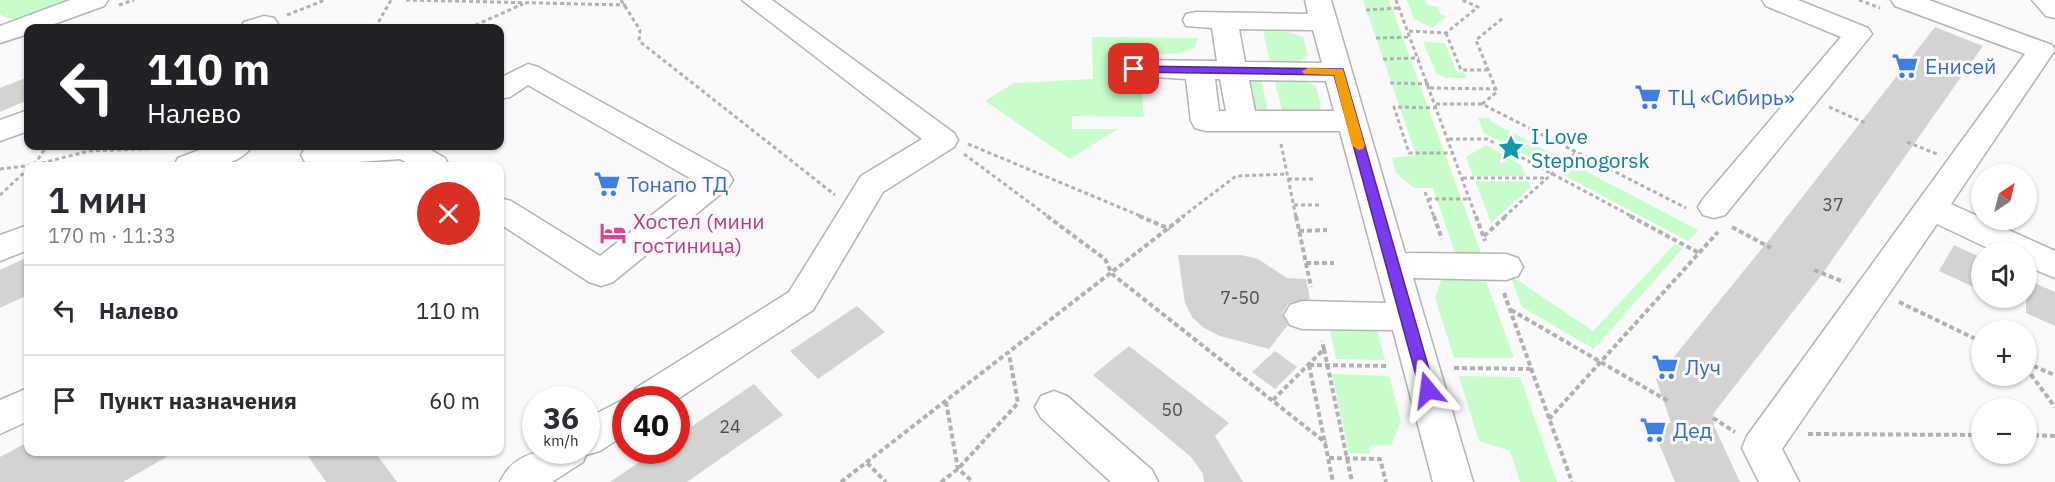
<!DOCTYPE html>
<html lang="ru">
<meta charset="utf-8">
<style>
:root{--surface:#fff;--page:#f2f2f3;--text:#2b2b33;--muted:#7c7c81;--line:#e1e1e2}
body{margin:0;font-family:"IBM Plex Sans",sans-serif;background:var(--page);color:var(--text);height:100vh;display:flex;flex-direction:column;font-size:22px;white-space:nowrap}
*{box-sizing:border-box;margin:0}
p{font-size:20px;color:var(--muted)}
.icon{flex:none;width:33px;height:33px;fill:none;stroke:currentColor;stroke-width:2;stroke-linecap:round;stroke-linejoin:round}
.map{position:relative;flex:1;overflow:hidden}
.sheet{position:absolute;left:24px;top:162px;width:480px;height:294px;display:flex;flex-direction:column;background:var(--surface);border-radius:12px;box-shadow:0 2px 4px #0004}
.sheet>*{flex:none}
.hud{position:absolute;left:24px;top:24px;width:480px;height:126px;border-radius:12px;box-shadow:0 2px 4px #0004;background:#202124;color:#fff;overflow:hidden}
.needle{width:39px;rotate:35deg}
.buttons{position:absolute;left:1971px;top:164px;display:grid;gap:12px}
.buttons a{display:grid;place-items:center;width:66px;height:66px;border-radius:50%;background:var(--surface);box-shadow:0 2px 4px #0004;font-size:30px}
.speed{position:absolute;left:522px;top:386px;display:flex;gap:12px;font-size:30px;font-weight:700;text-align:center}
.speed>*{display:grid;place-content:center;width:78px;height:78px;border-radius:50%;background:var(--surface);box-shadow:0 2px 4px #0004;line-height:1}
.speed small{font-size:15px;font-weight:400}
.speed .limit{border:9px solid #d22;background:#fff;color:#111}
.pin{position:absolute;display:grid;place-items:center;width:51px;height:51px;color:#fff;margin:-26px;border-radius:12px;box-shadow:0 3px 9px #0006}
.me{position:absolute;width:66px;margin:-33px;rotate:344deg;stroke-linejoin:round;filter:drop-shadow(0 0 4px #0008)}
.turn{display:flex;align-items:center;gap:21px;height:126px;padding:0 24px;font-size:27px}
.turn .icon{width:78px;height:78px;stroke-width:2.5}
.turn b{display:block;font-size:42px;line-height:51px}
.round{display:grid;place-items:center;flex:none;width:63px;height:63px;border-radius:32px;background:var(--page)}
.headline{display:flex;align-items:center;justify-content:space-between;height:102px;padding:0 24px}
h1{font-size:36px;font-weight:600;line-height:45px}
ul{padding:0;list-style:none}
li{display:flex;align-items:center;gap:18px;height:90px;padding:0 24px;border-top:2px solid var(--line)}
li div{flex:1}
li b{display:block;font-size:22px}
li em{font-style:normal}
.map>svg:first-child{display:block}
</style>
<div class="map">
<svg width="2055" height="482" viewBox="0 0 2055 482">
<rect width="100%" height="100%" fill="#fbf9fc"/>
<path fill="#c6fdca" d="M 0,0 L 80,0 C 63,6 13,30 0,13 Z
M 1363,0 L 1389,0 L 1482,256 L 1456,256 L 1433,188 L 1414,188 L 1396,173 L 1392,158 L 1416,155 Z
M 1407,0 L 1425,0 L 1427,5 L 1438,7 L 1441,15 L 1447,16 L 1432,28 L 1414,19 Z
M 1263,31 L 1288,32 L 1303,37 L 1308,55 L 1296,63 L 1270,63 Z
M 1092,37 L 1198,38 L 1195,48 L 1177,54 L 1124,55 L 1126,81 L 1141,82 L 1144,117 L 1072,116 L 1072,129 L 1118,129 L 1070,159 L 985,101 L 1014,83 L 1093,79 Z
M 1423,42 L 1445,43 L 1456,71 L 1465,73 L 1467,78 L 1446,78 L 1436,73 Z
M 1261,78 L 1268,113 L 1254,107 L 1249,84 Z
M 1274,78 C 1289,78 1302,78 1316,86 L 1321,107 L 1317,112 L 1283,114 Z
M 1478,118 L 1490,118 L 1492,122 L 1559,157 L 1548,167 L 1484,133 Z
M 1486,145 L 1521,165 L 1526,176 L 1473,176 L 1466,157 Z
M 1576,166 L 1698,230 L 1688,241 L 1565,176 Z
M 1475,181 L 1528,181 L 1531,187 L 1491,223 Z
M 1675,244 L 1683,248 L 1594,349 L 1522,307 L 1510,275 L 1593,331 Z
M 1444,272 L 1483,273 L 1514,358 L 1454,358 L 1435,298 Z
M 1329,325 L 1376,326 L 1385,360 L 1336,359 Z
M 1332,374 L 1389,376 L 1401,422 L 1391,445 L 1369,446 L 1370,454 L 1349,453 Z
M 1459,376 L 1520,377 L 1557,482 L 1520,482 L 1510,451 L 1479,441 Z"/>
<path fill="#d5d3d1" d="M 1935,27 L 1983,46 L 1820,277 L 1713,414 L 1714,426 L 1740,482 L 1675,482 L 1650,422 L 1671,423 L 1656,379 L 1772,236 Z
M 28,77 L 28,100 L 0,112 L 0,88 Z
M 1954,245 L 1982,258 L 1982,291 L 1939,271 Z
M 1178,255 L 1241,255 L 1258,259 L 1287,278 L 1306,279 L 1310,299 L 1288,304 L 1282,314 L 1288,325 L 1269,349 L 1220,336 L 1204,328 L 1192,317 L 1185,303 Z
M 28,257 L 28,295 L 0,308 L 0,270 Z
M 2026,279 L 2055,292 L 2055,326 L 2026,313 Z
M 857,306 L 885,332 L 818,379 L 790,351 Z
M 1129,346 L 1229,423 L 1215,436 L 1243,482 L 1204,482 L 1203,474 L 1191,457 L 1093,375 Z
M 1275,351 L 1297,367 L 1275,389 L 1252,372 Z
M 754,384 L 783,415 L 687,482 L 610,482 L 657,450 L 676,450 L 676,437 Z
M 28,442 L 28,452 L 175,452 L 123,482 L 0,482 L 0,457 Z
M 305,452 L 375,452 L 397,482 L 326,482 Z"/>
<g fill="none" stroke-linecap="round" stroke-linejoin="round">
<g stroke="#b5b3b5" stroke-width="3">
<path id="minor" d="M 70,0 L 108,0 L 104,6 L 43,28 L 28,28 L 28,34 L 0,43 L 0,26 Z
M 742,0 L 772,0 L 954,133 L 958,140 L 954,147 L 883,192 L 813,310 L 676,400 L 630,399 L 636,388 L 789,292 L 861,176 L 922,139 Z
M 1305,0 L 1331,0 L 1405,253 L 1506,254 L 1518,258 L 1523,267 L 1518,276 L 1506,280 L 1413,278 L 1473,482 L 1433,482 L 1393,330 L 1302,329 L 1290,325 L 1284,315 L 1290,305 L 1302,301 L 1386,303 L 1340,131 L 1206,131 L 1195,128 L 1191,121 L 1186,79 L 1124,75 L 1120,69 L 1124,63 L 1134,60 L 1217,61 L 1212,28 L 1186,26 L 1183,20 L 1186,14 L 1196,12 L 1308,14 ZM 1239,29 L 1313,30 L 1322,63 L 1245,62 ZM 1215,79 L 1220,79 L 1226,111 L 1219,111 ZM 1249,80 L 1326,81 L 1334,111 L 1255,111 Z
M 1762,0 L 1798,0 L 1868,28 L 1872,34 L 1725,215 L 1714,218 L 1703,215 L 1698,207 L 1703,199 L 1841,37 L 1766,6 Z
M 1891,0 L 1929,0 L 2052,45 L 2055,50 L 1951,204 L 2055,251 L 2055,278 L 2026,266 L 2026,252 L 1996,252 L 1937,224 L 1782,449 L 1799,482 L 1759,482 L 1742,448 L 1747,436 L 2025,54 L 1895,6 Z
M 2032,0 L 2055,0 L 2055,18 L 2046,16 Z
M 264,16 L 274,18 L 278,24 L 274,28 L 240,28 L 244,22 Z
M 528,64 L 538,67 L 728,172 L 733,180 L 728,188 L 613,282 L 601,286 L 589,282 L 500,224 L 500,198 L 511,201 L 600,256 L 695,181 L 528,85 L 510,97 L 500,99 L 500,78 Z
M 28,110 L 28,131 L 0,141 L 0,120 Z
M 210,146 L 252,146 C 238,169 197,169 174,166 L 178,158 Z
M 313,146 L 424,146 L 445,158 L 449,166 L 412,166 L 400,159 L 316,165 L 305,162 L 301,155 L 305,148 Z
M 28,225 L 28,250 L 0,261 L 0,235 Z
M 28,388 L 28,421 L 0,434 L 0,400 Z
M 1054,391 L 1067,396 L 1152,470 L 1158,482 L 1111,482 L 1041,418 L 1035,407 L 1041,396 Z
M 626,398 L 628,399 L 626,399 L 626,434 L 600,451 L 586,455 L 583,462 L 552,482 L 500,482 C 517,446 553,450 586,450 L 586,419 Z"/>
</g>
<path stroke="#b2b0b2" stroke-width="3" stroke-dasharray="4 3" stroke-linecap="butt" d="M 406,0 L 626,5
M 621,0 L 640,30 L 639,41 L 835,195
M 1396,0 L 1476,217
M 1859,0 L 1880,8
M 119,5 L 134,0
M 1366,10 L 1399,8
M 287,15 L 325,0
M 375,28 L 391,0
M 469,28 L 523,4
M 1409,31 L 1446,33 L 1478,7 L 1462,0
M 1446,33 L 1461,70 L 1488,70
M 1376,38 L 1410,37
M 1383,59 L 1419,58
M 1390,83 L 1429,84
M 1430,88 L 1496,89
M 1436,104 L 1482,104 L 1686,208
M 1482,104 L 1497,92 L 1476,40 L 1503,18
M 1829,107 L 1865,123
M 1437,108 L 1394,107 L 1409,153 L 1454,153
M 1449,139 L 1487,139 L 1633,217
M 1907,142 L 1937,154
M 968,144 L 1143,217
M 1281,144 L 1296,217
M 964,154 L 1049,217
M 34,165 L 47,146
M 0,169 L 34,165 L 89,151 L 171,148
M 1463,178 L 1548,178
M 1288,179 L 1315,179
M 1425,192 L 1434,217
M 0,195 L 28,169
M 1428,199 L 1470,199
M 1294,205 L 1321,205
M 1182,217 L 1236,176 L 1287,174
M 1504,217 L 1576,152"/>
<path stroke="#b2b0b2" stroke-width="4" stroke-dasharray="5 3" stroke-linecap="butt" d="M 1047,216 L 1105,259 L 1112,274 L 1326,443
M 1139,216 L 1170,229
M 1296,216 L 1311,287
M 1434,216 L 1442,239
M 1476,216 L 1485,241
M 1630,216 L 1699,253
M 1732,227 L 1771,248
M 1299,231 L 1327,230
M 1484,236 L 1506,216
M 1306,263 L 1334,263
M 1814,270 L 1844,282
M 1504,293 L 1572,482
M 1899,302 L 1982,342
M 1511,310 L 1668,401
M 1324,349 L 1352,482
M 2026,363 L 2055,375
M 1309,365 L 1333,482
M 1309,365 L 1389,366
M 1454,368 L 1532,369
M 2026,368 L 2055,407
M 1273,400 L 1324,349 L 1322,341
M 946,402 L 958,469 L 973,482
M 1713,418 L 1735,432
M 1549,419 L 1718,232
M 1808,434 L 1982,435
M 2026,435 L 2055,436
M 1329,458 L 1380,459 L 1386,482
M 867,463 L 886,482
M 841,482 L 1184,216
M 941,482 L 958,469 L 1018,403 L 1009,354"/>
<use href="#minor" fill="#fff" fill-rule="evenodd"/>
</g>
<path fill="#7c3aed" stroke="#51269a" stroke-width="1.5" d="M 1134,66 L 1343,69 L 1435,390 L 1433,394 L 1422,394 L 1420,390 L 1334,75 L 1130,72 L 1128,69 Z"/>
<path fill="#f59e0b" d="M 1308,68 L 1343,69 L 1365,146 L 1363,149 L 1359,150 L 1352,146 L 1334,75 L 1304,74 L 1302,71 Z"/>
<defs>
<g id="supermarket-bare" transform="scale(2.07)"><path d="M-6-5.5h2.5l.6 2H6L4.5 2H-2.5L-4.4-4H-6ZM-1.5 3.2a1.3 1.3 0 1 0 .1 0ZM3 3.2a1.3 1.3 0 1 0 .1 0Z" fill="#3f7fe0" stroke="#fbf9fc" stroke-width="2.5" paint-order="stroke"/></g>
<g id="sight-bare" transform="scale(2.07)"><path d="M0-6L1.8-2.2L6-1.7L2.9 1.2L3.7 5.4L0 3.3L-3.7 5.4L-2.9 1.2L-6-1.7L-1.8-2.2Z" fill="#0f9aa8" stroke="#fbf9fc" stroke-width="2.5" paint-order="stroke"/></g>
<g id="hotel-bare" transform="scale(2.07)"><path d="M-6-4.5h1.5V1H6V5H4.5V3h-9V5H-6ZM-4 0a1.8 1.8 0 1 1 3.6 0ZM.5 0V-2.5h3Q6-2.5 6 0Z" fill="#d1479c" stroke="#fbf9fc" stroke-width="2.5" paint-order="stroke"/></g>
</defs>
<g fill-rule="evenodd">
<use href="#supermarket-bare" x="1905" y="66"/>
<use href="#supermarket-bare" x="1648" y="97"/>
<use href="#sight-bare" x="1511" y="148"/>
<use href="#supermarket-bare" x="607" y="184"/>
<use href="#hotel-bare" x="613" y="233"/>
<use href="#supermarket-bare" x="1665" y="367"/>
<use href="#supermarket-bare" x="1653" y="430"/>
</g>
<g text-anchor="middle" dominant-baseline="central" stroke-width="6" stroke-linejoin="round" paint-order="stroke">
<g font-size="18" fill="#4f4e4e">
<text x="1833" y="204">37</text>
<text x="1240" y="297">7-50</text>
<text x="1172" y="409">50</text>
<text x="730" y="426">24</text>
</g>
<g font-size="21" fill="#366cbe" stroke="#fbf9fc" text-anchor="start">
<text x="1925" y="66">Енисей</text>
<text x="1668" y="97">ТЦ «Сибирь»</text>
<text x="627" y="184">Тонапо ТД</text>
<text x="1685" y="367">Луч</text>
<text x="1673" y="430">Дед</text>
</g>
<g font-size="21" fill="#0d838f" stroke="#fbf9fc" text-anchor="start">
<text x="1531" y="136">I Love<tspan x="1531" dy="24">Stepnogorsk</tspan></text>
</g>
<g font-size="21" fill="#b23c85" stroke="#fbf9fc" text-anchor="start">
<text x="633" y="221">Хостел (мини<tspan x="633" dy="24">гостиница)</tspan></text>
</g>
</g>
</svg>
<div class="buttons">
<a><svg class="needle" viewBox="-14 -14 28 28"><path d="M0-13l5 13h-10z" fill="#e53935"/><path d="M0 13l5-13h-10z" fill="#7c7c81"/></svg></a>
<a><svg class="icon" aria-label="sound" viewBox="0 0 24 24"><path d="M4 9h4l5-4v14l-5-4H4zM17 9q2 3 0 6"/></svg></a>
<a>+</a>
<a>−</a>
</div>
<div class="speed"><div>36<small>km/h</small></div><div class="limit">40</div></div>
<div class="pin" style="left:1134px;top:69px;background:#d93025"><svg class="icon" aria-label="arrive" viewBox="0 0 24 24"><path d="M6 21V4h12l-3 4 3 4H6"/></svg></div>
<svg class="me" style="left:1428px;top:390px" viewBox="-20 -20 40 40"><path d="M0-17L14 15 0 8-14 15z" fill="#7c3aed" stroke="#fff" stroke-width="4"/></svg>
<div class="hud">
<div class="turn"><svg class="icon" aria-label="left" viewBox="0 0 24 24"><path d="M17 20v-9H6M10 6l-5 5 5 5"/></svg><div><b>110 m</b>Налево</div></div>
</div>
<section class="sheet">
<div class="headline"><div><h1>1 мин</h1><p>170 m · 11:33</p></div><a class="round" style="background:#d93025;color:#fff"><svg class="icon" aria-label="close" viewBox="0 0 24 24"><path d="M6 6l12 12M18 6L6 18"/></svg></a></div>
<ul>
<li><svg class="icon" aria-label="left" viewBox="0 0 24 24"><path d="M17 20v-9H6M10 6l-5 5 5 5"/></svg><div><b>Налево</b></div><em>110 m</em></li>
<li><svg class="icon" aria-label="arrive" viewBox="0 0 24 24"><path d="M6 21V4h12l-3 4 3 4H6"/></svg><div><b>Пункт назначения</b></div><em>60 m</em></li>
</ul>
</section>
</div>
